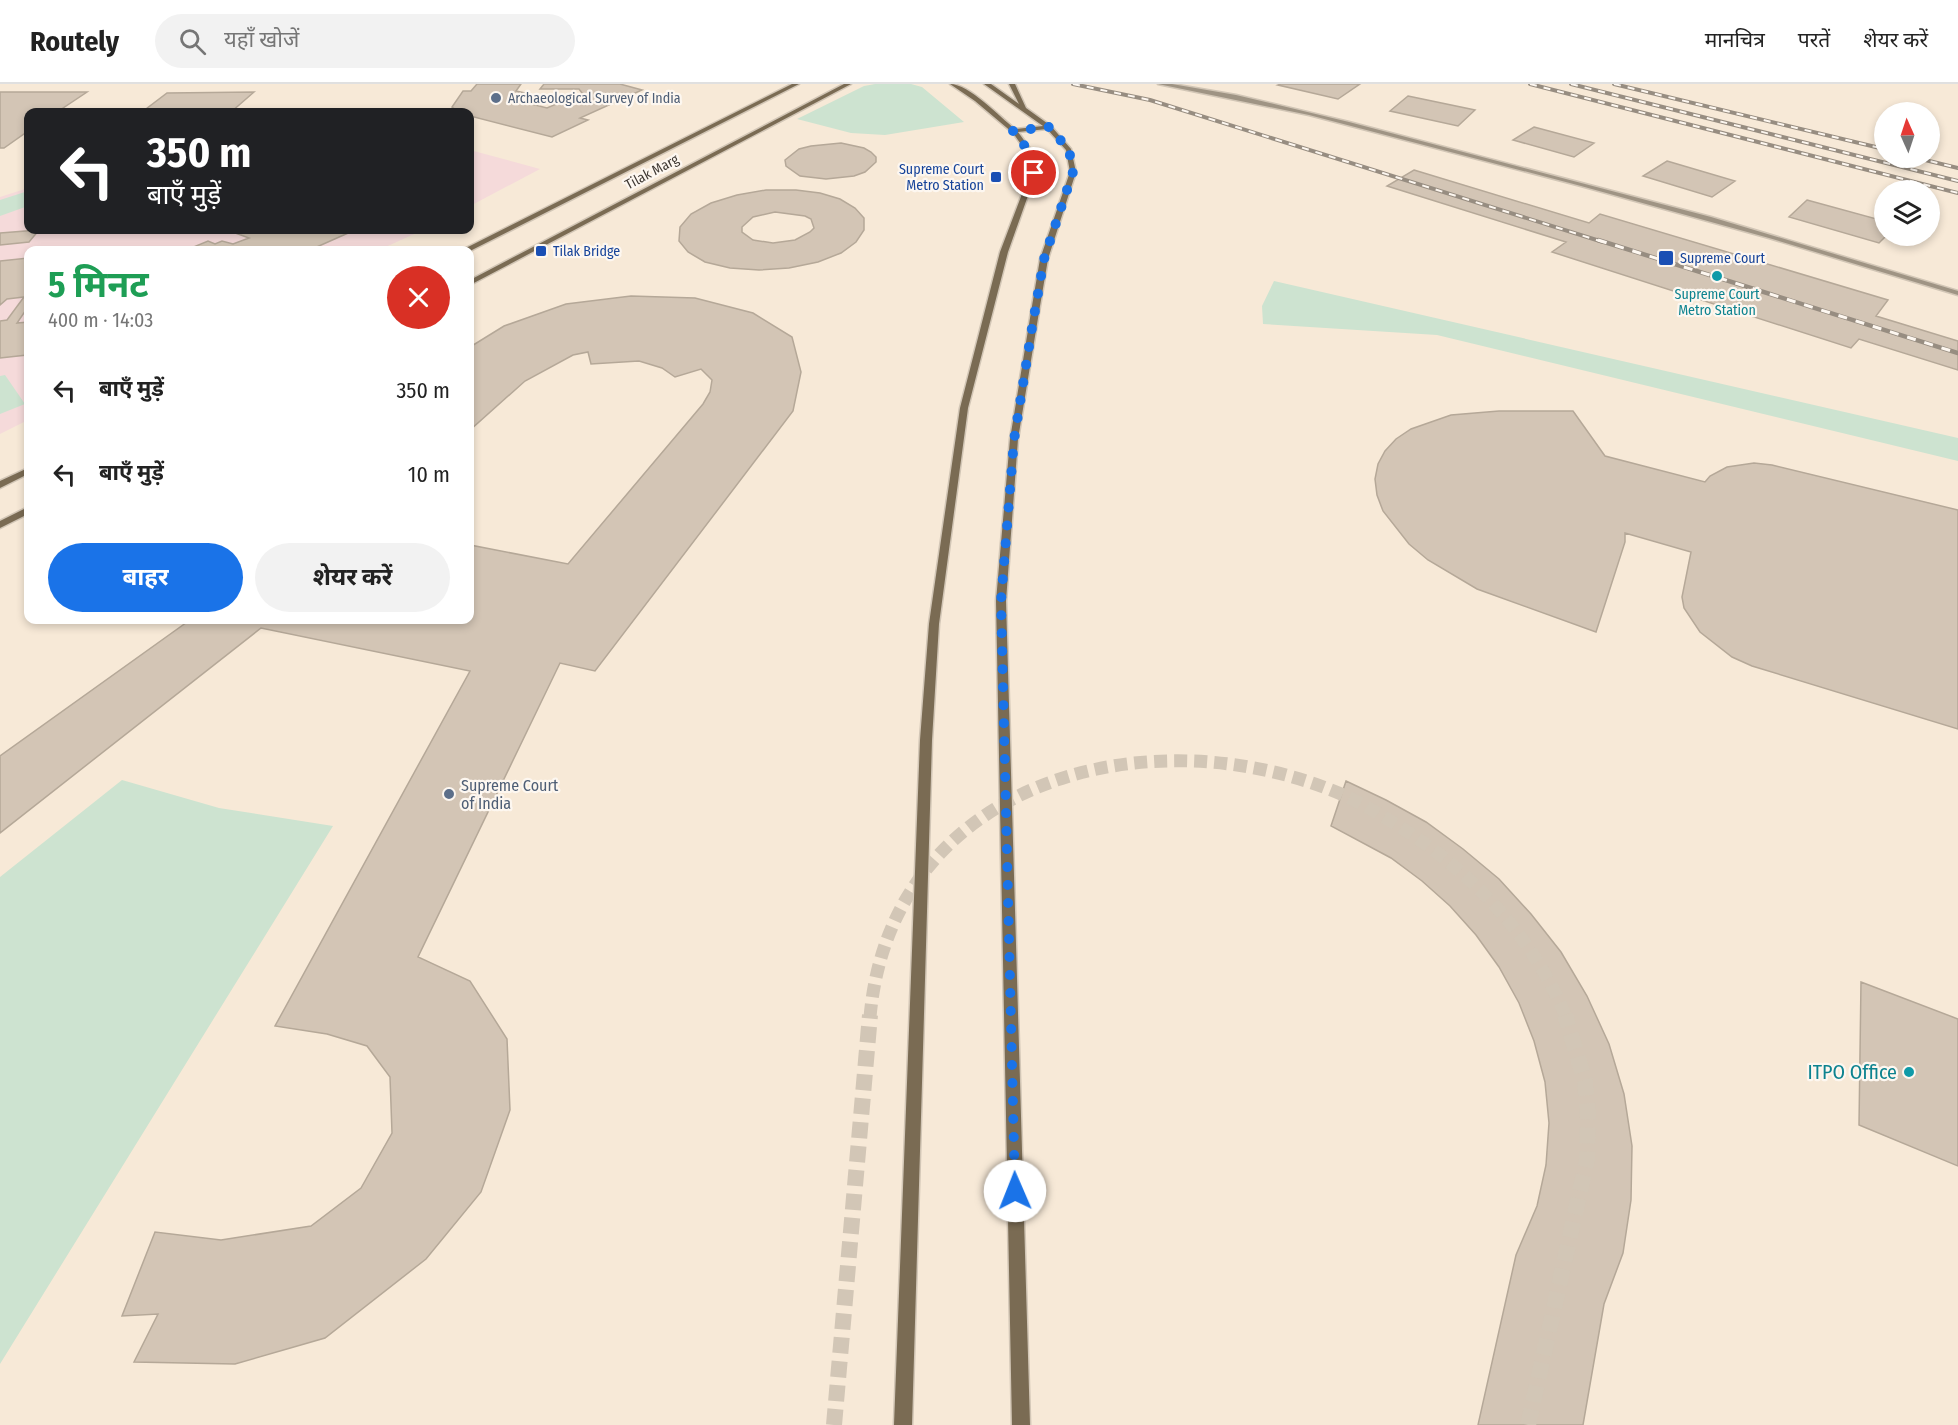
<!DOCTYPE html>
<html lang="hi">
<meta charset="utf-8">
<style>
:root{--surface:#fff;--page:#f2f2f2;--text:#222;--muted:#767676;--line:#e0e0e0;--accent:#1a73e8}
body{margin:0;font-family:"Fira Sans Condensed","Noto Sans Devanagari",sans-serif;background:var(--page);color:var(--text);height:100vh;display:flex;flex-direction:column;font-size:22px;white-space:nowrap}
*{box-sizing:border-box;margin:0}
p{font-size:20px;color:var(--muted)}
.icon{flex:none;width:33px;height:33px;fill:none;stroke:currentColor;stroke-width:2;stroke-linecap:round;stroke-linejoin:round}
.map{position:relative;flex:1;overflow:hidden}
.side{position:absolute;left:24px;top:162px;width:450px;height:378px;display:flex;flex-direction:column;background:var(--surface);border-radius:12px;box-shadow:0 3px 9px #0003}
.side>*{flex:none}
.guide{position:absolute;left:24px;top:24px;width:450px;height:126px;border-radius:12px;box-shadow:0 3px 9px #0003;background:#202124;color:#fff;overflow:hidden}
.needle{width:39px;rotate:357deg}
.tools{position:absolute;left:1874px;top:18px;display:grid;gap:12px}
.tools a{display:grid;place-items:center;width:66px;height:66px;border-radius:50%;background:var(--surface);box-shadow:0 3px 9px #0003;font-size:30px}
.pin{position:absolute;display:grid;place-items:center;width:51px;height:51px;color:#fff;margin:-26px;border:3px solid #fff;border-radius:50%;box-shadow:0 2px 6px #0007}
.me{position:absolute;width:66px;margin:-33px;rotate:359deg;stroke-linejoin:round;filter:drop-shadow(0 0 4px #0008)}
.turn{display:flex;align-items:center;gap:21px;height:126px;padding:0 24px;font-size:27px}
.turn .icon{width:78px;height:78px;stroke-width:2.5}
.turn b{display:block;font-size:42px;line-height:51px}
.round{display:grid;place-items:center;flex:none;width:63px;height:63px;border-radius:32px;background:var(--page)}
.head{display:flex;align-items:center;justify-content:space-between;height:102px;padding:0 24px}
h1{font-size:36px;font-weight:700;line-height:45px;color:#1e9e55}
.cta{display:flex;gap:12px;margin-top:auto;padding:12px 24px}
.cta a{flex:1;height:69px;border-radius:36px;background:var(--accent);color:#fff;font-size:24px;font-weight:700;line-height:69px;text-align:center}
.cta a+a{background:var(--page);color:var(--text)}
ul{padding:0;list-style:none}
li{display:flex;align-items:center;gap:18px;height:84px;padding:0 24px}
li div{flex:1}
li b{display:block;font-size:22px}
li em{font-style:normal}
header{display:flex;align-items:center;gap:36px;box-sizing:border-box;height:84px;padding:0 30px;background:var(--surface);border-bottom:2px solid var(--line)}
header strong{font-size:28px}
nav{display:flex;gap:33px;margin-inline-start:auto;font-size:21px}
.search{width:420px;height:54px;background:var(--page);display:flex;align-items:center;gap:15px;box-sizing:border-box;padding:0 21px;border-radius:33px;color:var(--muted);font-size:22px}
.map>svg:first-child{display:block}
</style>
<header>
<strong>Routely</strong>
<div class="search"><svg class="icon" aria-label="search" viewBox="0 0 24 24"><circle cx="10" cy="10" r="6"/><path d="M15 15l6 6"/></svg>यहाँ खोजें</div>
<nav><a>मानचित्र</a><a>परतें</a><a>शेयर करें</a></nav>
</header>
<div class="map">
<svg width="1958" height="1341" viewBox="0 0 1958 1341">
<rect width="100%" height="100%" fill="#f7e9d7"/>
<path fill="#f5dada" d="M 470,66 L 540,85 L 470,122 Z
M 28,104 L 28,146 L 423,146 L 379,166 L 28,166 L 28,336 L 0,350 L 0,113 Z"/>
<path fill="#cde3d0" d="M 875,0 L 911,0 L 922,3 L 964,38 L 885,51 L 851,49 L 797,35 L 864,2 Z
M 28,107 L 28,122 L 0,132 L 0,116 Z
M 1274,197 L 1958,354 L 1958,377 L 1437,251 L 1263,240 L 1262,222 Z
M 5,291 L 25,320 L 0,330 L 0,292 Z
M 122,696 L 219,724 L 333,742 L 0,1280 L 0,793 Z"/>
<path fill="#d3c5b5" stroke="#b5a898" stroke-width="1.5" fill-rule="evenodd" d="M 477,0 L 521,0 L 516,7 L 534,11 L 533,15 L 527,19 L 547,24 L 582,9 L 579,5 L 540,5 L 544,0 L 620,0 L 642,6 L 580,34 L 588,36 L 552,53 L 470,32 L 470,28 L 459,28 L 452,23 L 463,7 L 471,7 Z
M 1281,0 L 1360,0 L 1338,15 L 1278,1 Z
M 0,8 L 87,8 L 57,28 L 28,28 L 28,47 L 4,64 L 0,64 Z
M 254,8 L 231,28 L 142,28 L 167,9 Z
M 1408,12 L 1475,26 L 1458,42 L 1390,27 Z
M 1534,43 L 1594,59 L 1574,73 L 1513,56 Z
M 841,59 L 864,64 L 871,68 L 876,73 L 876,78 L 865,88 L 854,92 L 826,95 L 800,92 L 786,82 L 785,76 L 799,65 L 811,62 Z
M 1667,77 L 1735,97 L 1712,113 L 1643,92 Z
M 1414,86 L 1589,139 L 1600,130 L 1888,216 L 1876,232 L 1958,257 L 1958,286 L 1859,255 L 1851,264 L 1552,168 L 1566,158 L 1387,102 Z
M 766,106 L 796,106 L 820,109 L 840,115 L 855,124 L 864,134 L 864,146 L 856,158 L 841,169 L 818,178 L 789,184 L 759,186 L 730,184 L 705,178 L 688,168 L 679,157 L 680,143 L 691,130 L 711,119 L 737,111 ZM 775,128 L 805,132 L 811,135 L 814,144 L 810,148 L 795,156 L 773,159 L 753,156 L 742,148 L 742,143 L 753,133 Z
M 1807,116 L 1884,137 L 1886,152 L 1879,159 L 1789,133 Z
M 39,146 L 29,158 L 0,161 L 0,149 Z
M 249,146 L 355,146 L 310,166 L 198,166 L 191,164 L 208,157 L 215,160 L 222,157 L 233,160 L 249,154 L 238,150 Z
M 28,174 L 28,223 L 17,239 L 28,238 L 28,269 L 27,271 L 0,274 L 0,237 L 7,236 L 24,213 L 7,215 L 0,221 L 0,177 Z
M 631,212 L 695,214 L 753,229 L 792,253 L 801,288 L 793,327 L 595,587 L 560,579 L 418,873 L 470,897 L 507,955 L 510,1026 L 481,1108 L 426,1175 L 325,1254 L 235,1280 L 134,1278 L 158,1230 L 122,1232 L 155,1148 L 221,1156 L 311,1142 L 361,1104 L 392,1049 L 390,993 L 367,962 L 327,950 L 275,942 L 470,587 L 261,544 L 0,749 L 0,672 L 190,536 L 470,536 L 470,461 L 568,480 L 703,320 L 710,308 L 712,296 L 701,285 L 675,293 L 662,284 L 639,277 L 591,280 L 588,268 L 573,271 L 525,297 L 470,346 L 470,263 L 504,242 L 566,220 Z
M 1499,327 L 1573,327 L 1605,372 L 1705,398 L 1710,392 L 1727,383 L 1754,379 L 1772,381 L 1958,426 L 1958,645 L 1752,582 L 1732,573 L 1700,548 L 1684,524 L 1682,513 L 1691,468 L 1625,449 L 1625,458 L 1596,548 L 1477,505 L 1428,476 L 1409,460 L 1383,427 L 1377,411 L 1375,395 L 1378,380 L 1385,367 L 1396,355 L 1411,345 L 1451,331 Z
M 1346,697 L 1386,716 L 1426,738 L 1463,765 L 1499,795 L 1531,830 L 1561,868 L 1587,912 L 1609,960 L 1624,1010 L 1632,1062 L 1631,1116 L 1623,1169 L 1604,1220 L 1583,1341 L 1478,1341 L 1516,1171 L 1537,1122 L 1546,1081 L 1549,1039 L 1545,998 L 1534,957 L 1519,919 L 1499,883 L 1476,851 L 1450,822 L 1422,797 L 1391,774 L 1331,742 Z
M 1861,898 L 1958,935 L 1958,1082 L 1859,1041 Z"/>
<g fill="none" stroke-linecap="round" stroke-linejoin="round">
<path stroke="#d2c6b6" stroke-width="13" stroke-dasharray="13 7" stroke-linecap="butt" d="M 870,933 C 891,696 1148,628 1341,710 C 1360,718 1377,729 1394,739 C 1471,787 1531,849 1566,933"/>
<path stroke="#d2c6b6" stroke-width="16" stroke-dasharray="16 8" stroke-linecap="butt" d="M 834,1341 L 870,931
M 1528,1341 L 1587,1076 L 1588,1031 L 1585,997 L 1565,931"/>
<g stroke="#d2c6b6" stroke-width="3">
<path id="street" d="M 1158,0 L 1172,0 L 1236,11 L 1349,38 L 1711,133 L 1958,207 L 1958,211 L 1769,154 L 1581,102 L 1309,31 Z"/>
</g>
<g stroke="#d2c6b6" stroke-width="3">
<path id="secondary" d="M 792,0 L 799,0 L 470,167 L 462,166 Z
M 844,0 L 851,0 L 470,201 L 470,196 Z
M 950,0 C 969,0 1000,33 1015,45 L 1043,42 L 984,0 L 991,0 L 1019,20 L 1009,0 L 1015,0 L 1026,24 L 1051,42 L 1071,65 L 1076,88 L 1048,175 L 1040,222 L 1018,355 L 1006,517 L 1030,1341 L 1012,1341 L 996,517 L 1010,355 L 1032,222 L 1040,175 L 1070,88 L 1066,66 L 1047,45 L 1018,48 L 1034,70 L 1036,89 L 1008,168 L 968,324 L 939,540 L 932,656 L 912,1341 L 894,1341 L 920,656 L 929,540 L 960,324 L 1000,168 L 1030,89 L 1028,70 L 1013,49 L 975,17 Z
M 28,384 L 28,390 L 0,404 L 0,397 Z
M 28,423 L 28,430 L 0,444 L 0,437 Z"/>
</g>
<use href="#street" fill="#9f9484" fill-rule="evenodd"/>
<use href="#secondary" fill="#7a6b53" fill-rule="evenodd"/>
<g stroke="#978d81" stroke-width="4">
<path id="rail-far1" d="M 1073,0 L 1150,16 L 1603,158
M 1530,0 L 1958,109
M 1571,0 L 1958,97
M 1614,0 L 1884,65
M 1917,74 L 1958,84"/>
</g>
<g stroke="#978d81" stroke-width="4.5">
<path id="rail" d="M 1598,156 L 1958,269"/>
</g>
<use href="#rail-far1" stroke="#fdf7f0" stroke-width="2" stroke-dasharray="7" stroke-linecap="butt"/>
<use href="#rail" stroke="#fdf7f0" stroke-width="3" stroke-dasharray="9" stroke-linecap="butt"/>
</g>
<g fill="none" stroke-linecap="round" stroke-linejoin="round">
<path stroke="#1a73e8" stroke-width="10" stroke-dasharray="0 18" d="M 1015,1107 L 1001,517 L 1014,356 L 1032,244 L 1044,175 L 1073,88 L 1069,66 L 1049,43 L 1013,47 L 1031,70 L 1034,89"/>
</g>
<g fill="#5c6f8a" stroke="#fdf7f0" stroke-width="2">
<circle cx="496" cy="14" r="6"/>
<circle cx="449" cy="710" r="6"/>
</g>
<g fill="#1a4fb4" stroke="#fdf7f0" stroke-width="2">
<rect x="990" y="87" width="12" height="12" rx="3"/>
<rect x="535" y="161" width="12" height="12" rx="3"/>
<rect x="1658" y="166" width="16" height="16" rx="3"/>
</g>
<g fill="#0f9aa8" stroke="#fdf7f0" stroke-width="2">
<circle cx="1717" cy="192" r="6"/>
<circle cx="1909" cy="988" r="6"/>
</g>
<g text-anchor="middle" dominant-baseline="central" stroke-width="4.5" stroke-linejoin="round" paint-order="stroke">
<g font-size="14" fill="#4e5e75" stroke="#fdf7f0" text-anchor="start">
<text x="508" y="14">Archaeological Survey of India</text>
</g>
<g font-size="14" fill="#164399" stroke="#fdf7f0" text-anchor="start">
<text x="984" y="85" text-anchor="end">Supreme Court‌<tspan x="984" dy="16">Metro Station</tspan></text>
<text x="553" y="167">Tilak Bridge</text>
<text x="1680" y="174">Supreme Court</text>
</g>
<g font-size="14" fill="#3f3933" stroke="#fdf7f0">
<text transform="translate(652 88) rotate(-28)">Tilak Marg</text>
</g>
<g font-size="14" fill="#0d838f" stroke="#fdf7f0">
<text x="1717" y="210">Supreme Court<tspan x="1717" dy="16">Metro Station</tspan></text>
</g>
<g font-size="16" fill="#4e5e75" stroke="#fdf7f0" text-anchor="start">
<text x="461" y="701">Supreme Court<tspan x="461" dy="18">of India</tspan></text>
</g>
<g font-size="20" fill="#0d838f" stroke="#fdf7f0" text-anchor="end">
<text x="1897" y="988">ITPO Office</text>
</g>
</g>
</svg>
<div class="tools">
<a><svg class="needle" viewBox="-14 -14 28 28"><path d="M0-13l5 13h-10z" fill="#e53935"/><path d="M0 13l5-13h-10z" fill="#767676"/></svg></a>
<a><svg class="icon" aria-label="layers" viewBox="0 0 24 24"><path d="M12 4l9 5-9 5-9-5zM3 14l9 5 9-5"/></svg></a>
</div>
<div class="pin" style="left:1034px;top:89px;background:#d93025"><svg class="icon" aria-label="arrive" viewBox="0 0 24 24"><path d="M6 21V4h12l-3 4 3 4H6"/></svg></div>
<svg class="me" style="left:1015px;top:1107px" viewBox="-20 -20 40 40"><circle r="19" fill="#fff"/><path d="M0-13L10 11 0 6-10 11z" fill="#1a73e8"/></svg>
<div class="guide">
<div class="turn"><svg class="icon" aria-label="left" viewBox="0 0 24 24"><path d="M17 20v-9H6M10 6l-5 5 5 5"/></svg><div><b>350 m</b>बाएँ मुड़ें</div></div>
</div>
<section class="side">
<div class="head"><div><h1>5 मिनट</h1><p>400 m · 14:03</p></div><a class="round" style="background:#d93025;color:#fff"><svg class="icon" aria-label="close" viewBox="0 0 24 24"><path d="M6 6l12 12M18 6L6 18"/></svg></a></div>
<ul>
<li><svg class="icon" aria-label="left" viewBox="0 0 24 24"><path d="M17 20v-9H6M10 6l-5 5 5 5"/></svg><div><b>बाएँ मुड़ें</b></div><em>350 m</em></li>
<li><svg class="icon" aria-label="left" viewBox="0 0 24 24"><path d="M17 20v-9H6M10 6l-5 5 5 5"/></svg><div><b>बाएँ मुड़ें</b></div><em>10 m</em></li>
</ul>
<div class="cta"><a>बाहर</a><a>शेयर करें</a></div>
</section>
</div>
